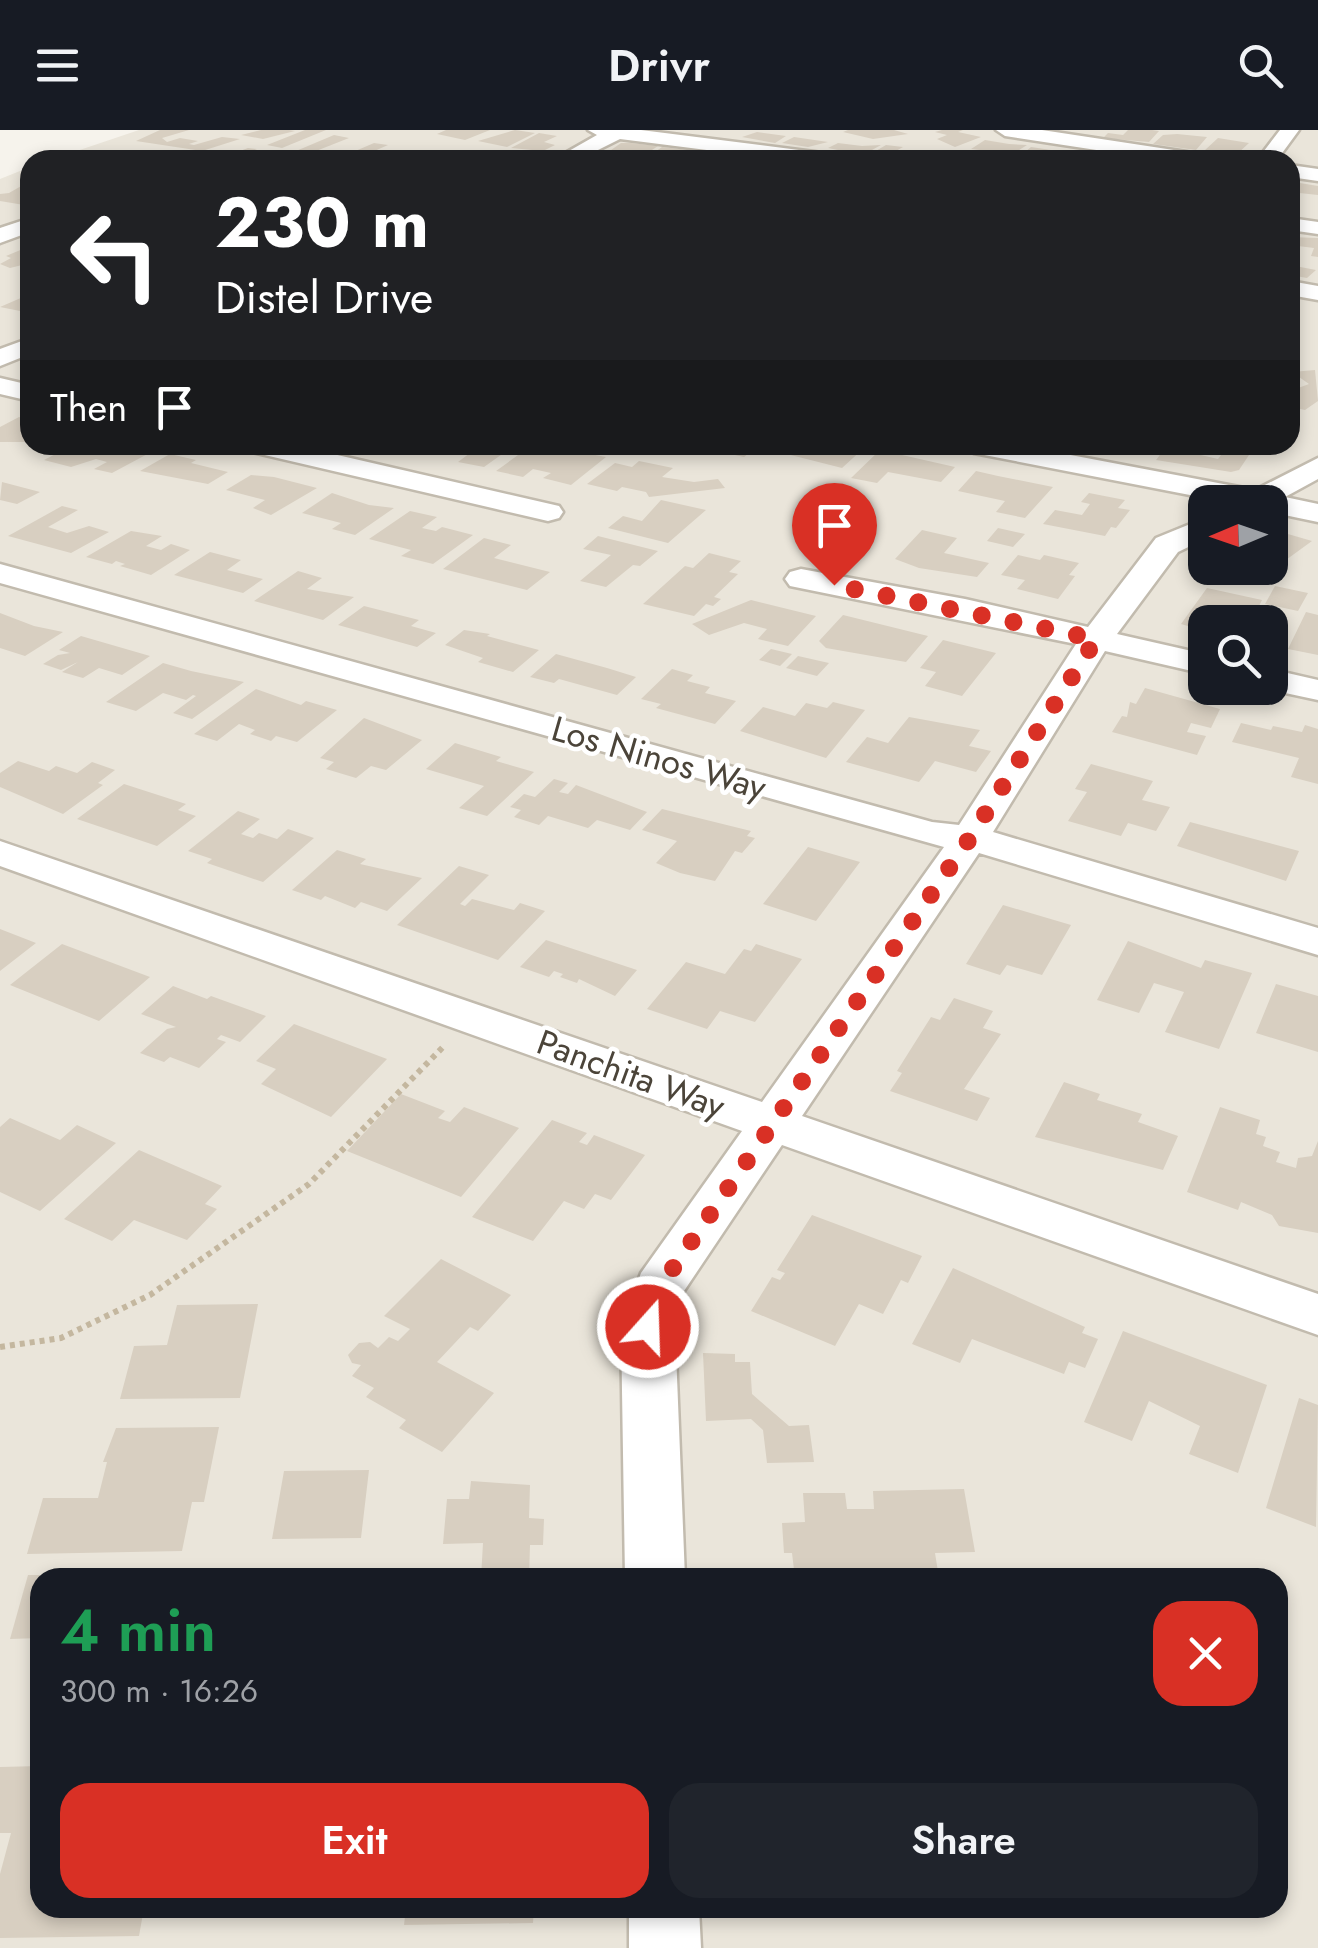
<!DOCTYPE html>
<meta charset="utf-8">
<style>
:root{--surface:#171b24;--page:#20242c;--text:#f1f3f6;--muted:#9ea1a6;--accent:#d93025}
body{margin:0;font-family:Jost,sans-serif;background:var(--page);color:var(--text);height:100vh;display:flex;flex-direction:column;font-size:38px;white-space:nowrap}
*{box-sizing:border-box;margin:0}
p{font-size:32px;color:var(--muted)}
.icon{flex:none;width:55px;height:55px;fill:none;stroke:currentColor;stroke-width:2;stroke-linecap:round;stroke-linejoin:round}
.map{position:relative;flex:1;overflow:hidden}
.drawer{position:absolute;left:30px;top:1438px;width:1258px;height:350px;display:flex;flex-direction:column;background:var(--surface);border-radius:30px;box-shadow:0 5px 15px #0003}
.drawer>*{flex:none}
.banner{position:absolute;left:20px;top:20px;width:1280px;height:305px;border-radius:30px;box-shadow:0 5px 15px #0003;background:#202124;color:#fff;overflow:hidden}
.needle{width:65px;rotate:268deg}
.tools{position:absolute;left:1188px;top:355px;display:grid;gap:20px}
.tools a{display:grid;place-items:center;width:100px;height:100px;border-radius:20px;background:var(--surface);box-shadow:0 5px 15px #0003;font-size:50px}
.pin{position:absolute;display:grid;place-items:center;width:85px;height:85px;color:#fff;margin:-102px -42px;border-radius:50% 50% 50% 0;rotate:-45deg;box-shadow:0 0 10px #0007}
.pin .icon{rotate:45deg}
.me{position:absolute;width:110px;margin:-55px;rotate:20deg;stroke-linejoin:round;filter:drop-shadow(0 0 8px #0008)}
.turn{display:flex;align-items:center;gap:35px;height:210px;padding:0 30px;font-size:45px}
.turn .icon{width:130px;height:130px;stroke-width:2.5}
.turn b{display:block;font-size:70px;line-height:85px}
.then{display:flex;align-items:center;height:95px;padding:0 30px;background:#0003;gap:20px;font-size:38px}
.round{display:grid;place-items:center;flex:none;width:105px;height:105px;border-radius:30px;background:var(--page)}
.headline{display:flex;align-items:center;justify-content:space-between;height:170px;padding:0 30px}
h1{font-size:60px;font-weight:600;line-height:75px;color:#1e9e55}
.primary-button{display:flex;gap:20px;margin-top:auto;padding:20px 30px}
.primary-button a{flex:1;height:115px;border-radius:30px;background:var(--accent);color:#fff;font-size:40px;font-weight:600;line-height:115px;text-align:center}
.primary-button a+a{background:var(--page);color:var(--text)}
header{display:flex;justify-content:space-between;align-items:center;height:130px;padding:0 30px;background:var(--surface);font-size:45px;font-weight:600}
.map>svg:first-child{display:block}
</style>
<header><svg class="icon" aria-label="menu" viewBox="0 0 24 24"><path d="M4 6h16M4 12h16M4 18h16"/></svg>Drivr<svg class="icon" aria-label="search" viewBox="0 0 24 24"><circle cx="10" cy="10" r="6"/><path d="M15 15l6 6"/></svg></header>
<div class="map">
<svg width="1318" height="1818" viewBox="0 0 1318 1818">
<rect width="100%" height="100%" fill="#f6f3ec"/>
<path fill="#eae5da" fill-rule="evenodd" d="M 139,0 L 1318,0 L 1318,1818 L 0,1818 L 0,49 L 30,37 L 30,315 L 1290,315 L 1290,30 L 50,30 ZM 1205,372 L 1270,372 L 1270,438 L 1205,438 ZM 1205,492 L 1270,492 L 1270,558 L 1205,558 ZM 40,1448 L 1278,1448 L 1278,1778 L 40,1778 Z"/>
<path fill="#d8cfc1" d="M 160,0 L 189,0 L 162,8 L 167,12 L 180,8 L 198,11 L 189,14 L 194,15 L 222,7 L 240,9 L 202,21 L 136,11 Z
M 261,0 L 289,0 L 295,1 L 263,9 L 241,5 Z
M 305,0 L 326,0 L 282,18 L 267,15 Z
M 446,0 L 490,0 L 465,10 L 437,4 Z
M 515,0 L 535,3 L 507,17 L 478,11 Z
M 848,0 L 894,0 L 908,4 L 873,9 L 843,2 Z
M 942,0 L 963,0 L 958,2 L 981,7 L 955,17 L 937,9 L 947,5 L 935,2 Z
M 1128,0 L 1152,0 L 1159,1 L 1149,12 L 1103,8 L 1108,3 L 1123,5 Z
M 757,2 L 786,6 L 775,13 L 742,7 Z
M 539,3 L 557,6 L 544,12 L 555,15 L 543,21 L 511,18 Z
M 1177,4 L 1207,7 L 1196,20 L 1153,14 L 1163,5 Z
M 334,5 L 349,8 L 311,23 L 296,21 Z
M 794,7 L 828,12 L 808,17 L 782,13 Z
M 1218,8 L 1249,13 L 1236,25 L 1205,20 Z
M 985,10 L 1009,14 L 1027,15 L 1013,24 L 971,19 Z
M 374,13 L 388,15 L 354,30 L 339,28 Z
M 621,13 L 631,13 L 658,16 L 646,24 L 604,25 Z
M 838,13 L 862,16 L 881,15 L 863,25 L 828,18 Z
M 886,15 L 903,17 L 896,21 L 918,24 L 908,30 L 869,25 Z
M 662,17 L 706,22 L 697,28 L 645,29 Z
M 1031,17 L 1071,23 L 1061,30 L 1050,30 L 1032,27 L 1038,24 L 1025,22 Z
M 248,18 L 257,19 L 252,21 L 257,24 L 269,21 L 307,30 L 258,30 L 229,25 Z
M 1294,52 L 1318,56 L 1318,65 L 1290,62 Z
M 23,55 L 30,56 L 30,76 L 0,71 L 0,64 L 9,63 Z
M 1290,107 L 1318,108 L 1318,127 L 1311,126 L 1314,118 L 1290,115 Z
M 30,116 L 30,133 L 10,138 L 0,134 L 11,128 L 6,126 Z
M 1290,135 L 1316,140 L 1307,148 L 1290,145 Z
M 30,164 L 30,183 L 0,177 Z
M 1315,240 L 1318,271 L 1305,280 L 1290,277 L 1290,261 L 1309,254 L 1292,242 Z
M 19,287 L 30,290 L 30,312 L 0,312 L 0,297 Z
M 73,315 L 136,315 L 155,320 L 112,343 L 94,339 L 107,332 L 96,329 L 71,337 L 44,330 Z
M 429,315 L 515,315 L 484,337 L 458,332 L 470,323 Z
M 532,315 L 568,320 L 564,323 L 575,325 L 579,322 L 606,327 L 571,355 L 543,348 L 551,343 L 533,339 L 523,347 L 496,341 Z
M 730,315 L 759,315 L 744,327 L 721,322 Z
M 777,315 L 853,315 L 865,317 L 842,338 L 771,320 Z
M 1217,315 L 1248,317 L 1243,324 L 1249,325 L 1239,340 L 1231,342 L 1156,330 L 1166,317 L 1218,329 L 1224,321 L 1214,319 Z
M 880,320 L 955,337 L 941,352 L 888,342 L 877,353 L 851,348 Z
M 170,324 L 196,330 L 191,333 L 228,342 L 208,354 L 140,341 Z
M 639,331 L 673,338 L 662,347 L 694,352 L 718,349 L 725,358 L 649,367 L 646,362 L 622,357 L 617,361 L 587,354 L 615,333 L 632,337 Z
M 976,341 L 998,346 L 1053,357 L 1025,388 L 996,382 L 1005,371 L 958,361 Z
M 251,345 L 274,347 L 317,358 L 271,385 L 253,378 L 265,370 L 226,360 Z
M 2,352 L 40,362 L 17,374 L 0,370 Z
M 332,363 L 369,375 L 394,378 L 355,405 L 332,399 L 341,393 L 302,383 Z
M 1089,363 L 1125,370 L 1118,378 L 1130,380 L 1116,398 L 1111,397 L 1105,406 L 1043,394 L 1055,380 L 1082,385 L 1090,374 L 1081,372 Z
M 661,370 L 706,380 L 668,413 L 608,398 L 623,386 L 642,391 Z
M 62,376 L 78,380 L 48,397 L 67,403 L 89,396 L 109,402 L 71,423 L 8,406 Z
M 410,381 L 437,387 L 422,398 L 436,401 L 442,397 L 473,405 L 433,434 L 401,426 L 411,420 L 369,409 Z
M 998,398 L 1025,404 L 1013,417 L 987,411 Z
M 922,400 L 957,408 L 944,423 L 989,433 L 977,447 L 919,438 L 895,429 Z
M 131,401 L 162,406 L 146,416 L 161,420 L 171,414 L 190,420 L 151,445 L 120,436 L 125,434 L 116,431 L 112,434 L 86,427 Z
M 1281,402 L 1312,411 L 1279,435 L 1287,437 L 1273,450 L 1225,439 L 1270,438 L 1270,409 Z
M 598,406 L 658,421 L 640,436 L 633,435 L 606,457 L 580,451 L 611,425 L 583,419 Z
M 484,408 L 511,415 L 494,428 L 550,442 L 527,460 L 443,439 Z
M 210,422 L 241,430 L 227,440 L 263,449 L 243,463 L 174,445 Z
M 709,423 L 741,431 L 729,442 L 738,444 L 714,467 L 721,469 L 713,476 L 706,474 L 694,486 L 643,474 L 685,436 L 693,438 Z
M 1018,425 L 1040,430 L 1044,425 L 1079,433 L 1069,445 L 1075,446 L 1058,469 L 1017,459 L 1025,450 L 1001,445 Z
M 298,441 L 322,448 L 307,459 L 354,467 L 323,490 L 254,471 Z
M 1275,456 L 1308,463 L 1298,481 L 1265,474 Z
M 1207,458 L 1262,470 L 1255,484 L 1240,483 L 1235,492 L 1205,492 L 1205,501 L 1181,494 Z
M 751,470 L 816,486 L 788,516 L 758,509 L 767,499 L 744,493 L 709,505 L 692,494 Z
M 364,476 L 419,490 L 411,496 L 436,503 L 417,517 L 338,495 Z
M 1306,482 L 1318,485 L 1318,525 L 1288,519 Z
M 0,483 L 34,496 L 63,502 L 25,526 L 0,518 Z
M 843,485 L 928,506 L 906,532 L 826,518 L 819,511 Z
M 464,500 L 490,504 L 487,506 L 539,520 L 513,542 L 478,532 L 483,528 L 445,515 Z
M 81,506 L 150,526 L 122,545 L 99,538 L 83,548 L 62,542 L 78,532 L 61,540 L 43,534 L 58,525 L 70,523 L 59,520 Z
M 943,510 L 996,523 L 962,566 L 925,556 L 936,542 L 920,538 Z
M 771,519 L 792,524 L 780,536 L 759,530 Z
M 556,524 L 607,538 L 636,547 L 617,565 L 559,549 L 554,553 L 530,547 Z
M 798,526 L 829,533 L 817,546 L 786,538 Z
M 163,533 L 191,541 L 244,552 L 192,589 L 173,583 L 196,566 L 193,565 L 186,570 L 163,563 L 136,581 L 106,572 Z
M 672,539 L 693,545 L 687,551 L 710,557 L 705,563 L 736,571 L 715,594 L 656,578 L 661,574 L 641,569 Z
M 1145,558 L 1220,579 L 1211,598 L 1191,593 L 1187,602 L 1206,606 L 1197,625 L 1112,602 L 1122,586 L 1127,587 L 1130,572 L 1136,574 Z
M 256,559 L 301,575 L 306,571 L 337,580 L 297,612 L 276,606 L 271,611 L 250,604 L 255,600 L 239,594 L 217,611 L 194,604 Z
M 833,572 L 865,580 L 826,628 L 740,601 L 763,577 L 795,586 L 806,573 L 827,578 Z
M 909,587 L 980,600 L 969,616 L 991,621 L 976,642 L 935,631 L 919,652 L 846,632 L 867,607 L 888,613 Z
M 364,588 L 422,610 L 386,640 L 371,636 L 356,648 L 326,639 L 334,632 L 320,628 Z
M 1241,593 L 1271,600 L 1273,596 L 1302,602 L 1305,595 L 1318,599 L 1318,654 L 1291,647 L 1299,628 L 1232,612 Z
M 455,613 L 501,627 L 496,631 L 534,642 L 487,686 L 459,678 L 484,656 L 426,639 Z
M 18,631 L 49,641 L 56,636 L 77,643 L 92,632 L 115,640 L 98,653 L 103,655 L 63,684 L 0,657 L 0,643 Z
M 1091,634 L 1153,651 L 1142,670 L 1170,677 L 1156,701 L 1128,693 L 1121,706 L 1068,691 L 1087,662 L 1075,659 Z
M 554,649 L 568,653 L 559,662 L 568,664 L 576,655 L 647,682 L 630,700 L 597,690 L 588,698 L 548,686 L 539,695 L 514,687 L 521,680 L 510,677 L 524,664 L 535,667 Z
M 124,654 L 186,674 L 178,680 L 196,686 L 157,716 L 77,689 Z
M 662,679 L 751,701 L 747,706 L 755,708 L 742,723 L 735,721 L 715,751 L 680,743 L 656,733 L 677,711 L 642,700 Z
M 238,681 L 260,689 L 241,704 L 253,708 L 259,703 L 277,709 L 288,699 L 314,708 L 263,752 L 207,733 L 212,729 L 188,721 Z
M 1190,692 L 1299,721 L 1286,751 L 1177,716 Z
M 808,717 L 860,732 L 816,791 L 763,774 Z
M 337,720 L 366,729 L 360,734 L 422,748 L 387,781 L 361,772 L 355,778 L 325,766 L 321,770 L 292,760 Z
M 459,736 L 489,745 L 460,774 L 465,776 L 472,769 L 514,780 L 520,773 L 545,781 L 498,830 L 397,795 Z
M 1003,775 L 1071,795 L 1042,845 L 1007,835 L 1000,845 L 966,834 Z
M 0,799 L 36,813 L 0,841 Z
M 546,810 L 637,840 L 615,866 L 579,849 L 577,853 L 560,847 L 563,844 L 554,841 L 549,847 L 520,837 Z
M 1128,811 L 1201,838 L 1205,830 L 1252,843 L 1219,919 L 1165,902 L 1184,862 L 1154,853 L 1139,883 L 1097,870 Z
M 62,814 L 150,847 L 99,891 L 10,855 Z
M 756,814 L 802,829 L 755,892 L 720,881 L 707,899 L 647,879 L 686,832 L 725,844 L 744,819 L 751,821 Z
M 1276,854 L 1318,866 L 1318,922 L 1256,903 Z
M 173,856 L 207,869 L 211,866 L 266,886 L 240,912 L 221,905 L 217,909 L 226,912 L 199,938 L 170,927 L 164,932 L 140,923 L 167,899 L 176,897 L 141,884 Z
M 954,868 L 993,881 L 983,898 L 1001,904 L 964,959 L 990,968 L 977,991 L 890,961 L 902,943 L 897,941 L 931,887 L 940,890 Z
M 294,894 L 387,929 L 331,987 L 261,954 L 276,939 L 256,931 Z
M 1064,952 L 1100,964 L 1097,970 L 1142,984 L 1138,992 L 1178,1006 L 1163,1040 L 1035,1007 Z
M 401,964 L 445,981 L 438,988 L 450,992 L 464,977 L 519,998 L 461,1067 L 347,1021 Z
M 1220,977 L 1260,990 L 1256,1004 L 1266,1007 L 1263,1016 L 1280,1022 L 1276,1032 L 1296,1038 L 1298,1028 L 1312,1026 L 1318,1011 L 1318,1103 L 1279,1096 L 1272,1085 L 1241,1072 L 1238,1080 L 1187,1062 Z
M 10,988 L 60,1010 L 77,995 L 116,1013 L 40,1081 L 0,1062 L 0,997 Z
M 552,990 L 587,1003 L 579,1012 L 587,1015 L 594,1005 L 645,1025 L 611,1070 L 595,1064 L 584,1079 L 564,1071 L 533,1111 L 472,1087 Z
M 139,1020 L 222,1056 L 205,1074 L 217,1079 L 187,1110 L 134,1090 L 112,1111 L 64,1089 Z
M 812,1085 L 922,1126 L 908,1153 L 901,1150 L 883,1184 L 859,1174 L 835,1216 L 751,1181 L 772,1147 L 780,1150 L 785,1143 L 777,1140 Z
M 441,1129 L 511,1165 L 478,1201 L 470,1197 L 437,1232 L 494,1263 L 442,1322 L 399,1298 L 406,1290 L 366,1267 L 374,1258 L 352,1246 L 361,1235 L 352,1233 L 348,1225 L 359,1213 L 370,1212 L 378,1218 L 389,1207 L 398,1211 L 410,1199 L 384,1186 Z
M 953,1138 L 1085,1197 L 1082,1203 L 1098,1209 L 1085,1238 L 1069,1232 L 1064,1244 L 972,1209 L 960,1233 L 912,1214 Z
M 258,1174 L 240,1268 L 120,1269 L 134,1216 L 167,1215 L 177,1175 Z
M 1123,1201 L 1267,1255 L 1238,1343 L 1189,1324 L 1200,1296 L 1149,1271 L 1132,1311 L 1084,1292 Z
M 703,1223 L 735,1224 L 735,1232 L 750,1232 L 752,1264 L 789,1296 L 809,1295 L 814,1332 L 767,1333 L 763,1300 L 751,1289 L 706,1291 Z
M 1299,1268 L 1318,1275 L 1316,1397 L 1266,1378 Z
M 219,1297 L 204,1372 L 192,1372 L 182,1421 L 27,1424 L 43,1368 L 98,1368 L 107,1332 L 103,1332 L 116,1298 Z
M 369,1340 L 361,1408 L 272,1409 L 284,1341 Z
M 471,1351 L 530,1355 L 529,1388 L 544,1389 L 543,1415 L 530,1415 L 529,1448 L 481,1448 L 483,1413 L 443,1414 L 447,1369 L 469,1369 Z
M 964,1359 L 975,1422 L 935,1423 L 939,1448 L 795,1448 L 792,1423 L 784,1423 L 782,1393 L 805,1392 L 803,1363 L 845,1363 L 847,1379 L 874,1379 L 873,1361 Z
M 195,1442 L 194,1448 L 87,1448 L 87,1444 Z
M 28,1445 L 40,1445 L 40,1508 L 10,1509 Z
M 40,1636 L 40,1778 L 144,1778 L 139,1806 L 0,1808 L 0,1744 L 11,1703 L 0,1703 L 0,1637 Z
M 406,1778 L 534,1778 L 533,1793 L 404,1795 Z
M 836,1778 L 900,1778 L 900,1781 L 836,1783 Z"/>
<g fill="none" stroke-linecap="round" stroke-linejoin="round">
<g stroke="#c2bbae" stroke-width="5">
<path id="street" d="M 588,0 L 641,0 L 830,24 L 840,30 L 785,30 L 620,9 L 578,30 L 553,30 L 597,5 Z
M 996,0 L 1042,0 L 1200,24 L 1210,30 L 1162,30 L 1005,6 Z
M 1280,0 L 1299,0 L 1277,30 L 1257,30 Z
M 1290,35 L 1318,39 L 1318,51 L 1290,47 Z
M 30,88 L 30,102 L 0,113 L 0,98 Z
M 1290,88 L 1318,92 L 1318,104 L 1290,100 Z
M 1290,151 L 1318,156 L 1318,170 L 1290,165 Z
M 30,208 L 30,224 L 0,236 L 0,219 Z
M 0,248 L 30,255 L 30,271 L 0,264 Z
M 244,315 L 294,315 L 559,376 L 563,382 L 559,388 L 548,391 L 248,321 Z
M 960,315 L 1018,315 L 1255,360 L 1318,328 L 1318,349 L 1285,367 L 1318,374 L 1318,392 L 1270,382 L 1270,372 L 1226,372 L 974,323 Z
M 1205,388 L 1205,409 L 1178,422 L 1117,504 L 1205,524 L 1205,544 L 1105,521 L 993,702 L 1318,798 L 1318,825 L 979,723 L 802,986 L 1318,1164 L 1318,1205 L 782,1015 L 684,1161 L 675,1197 L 685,1448 L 625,1448 L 621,1197 L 641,1143 L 742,1001 L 0,736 L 0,711 L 762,972 L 944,717 L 0,453 L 0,434 L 932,692 L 959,695 L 1076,514 L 790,456 L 785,449 L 790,442 L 801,439 L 965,469 L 1088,497 L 1156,408 Z
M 1270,539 L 1318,550 L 1318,570 L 1262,558 L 1270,558 Z
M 629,1778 L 699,1778 L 701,1818 L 629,1818 Z"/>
</g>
<path stroke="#c4b79f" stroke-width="6" stroke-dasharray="5 5" stroke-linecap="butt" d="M 0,1217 L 61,1208 L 150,1165 L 309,1054 L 445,915"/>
<use href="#street" fill="#fff" fill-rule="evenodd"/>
</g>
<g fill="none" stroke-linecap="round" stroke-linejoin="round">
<path stroke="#d93025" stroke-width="18" stroke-dasharray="0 32.4" d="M 648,1197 L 660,1157 L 970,708 L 1096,509 L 834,455"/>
</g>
<g text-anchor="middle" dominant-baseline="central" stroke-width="9" stroke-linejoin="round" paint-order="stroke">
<g font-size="35" fill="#4b4439" stroke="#fff">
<text transform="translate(659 628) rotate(16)">Los Ninos Way</text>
<text transform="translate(631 944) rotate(20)">Panchita Way</text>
</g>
</g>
</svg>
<div class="tools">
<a><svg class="needle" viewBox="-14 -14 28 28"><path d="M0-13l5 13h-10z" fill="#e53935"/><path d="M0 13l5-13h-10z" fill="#9ea1a6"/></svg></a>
<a><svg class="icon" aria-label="search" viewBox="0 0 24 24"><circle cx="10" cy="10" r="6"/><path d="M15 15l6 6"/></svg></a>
</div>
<div class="pin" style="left:834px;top:455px;background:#d93025"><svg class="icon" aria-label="arrive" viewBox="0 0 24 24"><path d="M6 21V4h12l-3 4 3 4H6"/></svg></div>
<svg class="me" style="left:648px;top:1197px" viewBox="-20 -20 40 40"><circle r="17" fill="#d93025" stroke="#fff" stroke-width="3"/><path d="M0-11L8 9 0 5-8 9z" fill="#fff"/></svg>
<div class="banner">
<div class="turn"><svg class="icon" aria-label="left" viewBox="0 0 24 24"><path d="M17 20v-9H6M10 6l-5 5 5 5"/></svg><div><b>230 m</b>Distel Drive</div></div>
<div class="then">Then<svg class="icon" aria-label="arrive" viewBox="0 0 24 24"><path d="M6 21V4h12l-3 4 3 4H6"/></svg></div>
</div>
<section class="drawer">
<div class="headline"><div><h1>4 min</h1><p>300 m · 16:26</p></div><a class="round" style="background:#d93025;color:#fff"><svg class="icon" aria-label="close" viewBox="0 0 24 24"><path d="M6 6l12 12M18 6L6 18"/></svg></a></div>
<div class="primary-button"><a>Exit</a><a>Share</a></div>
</section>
</div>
